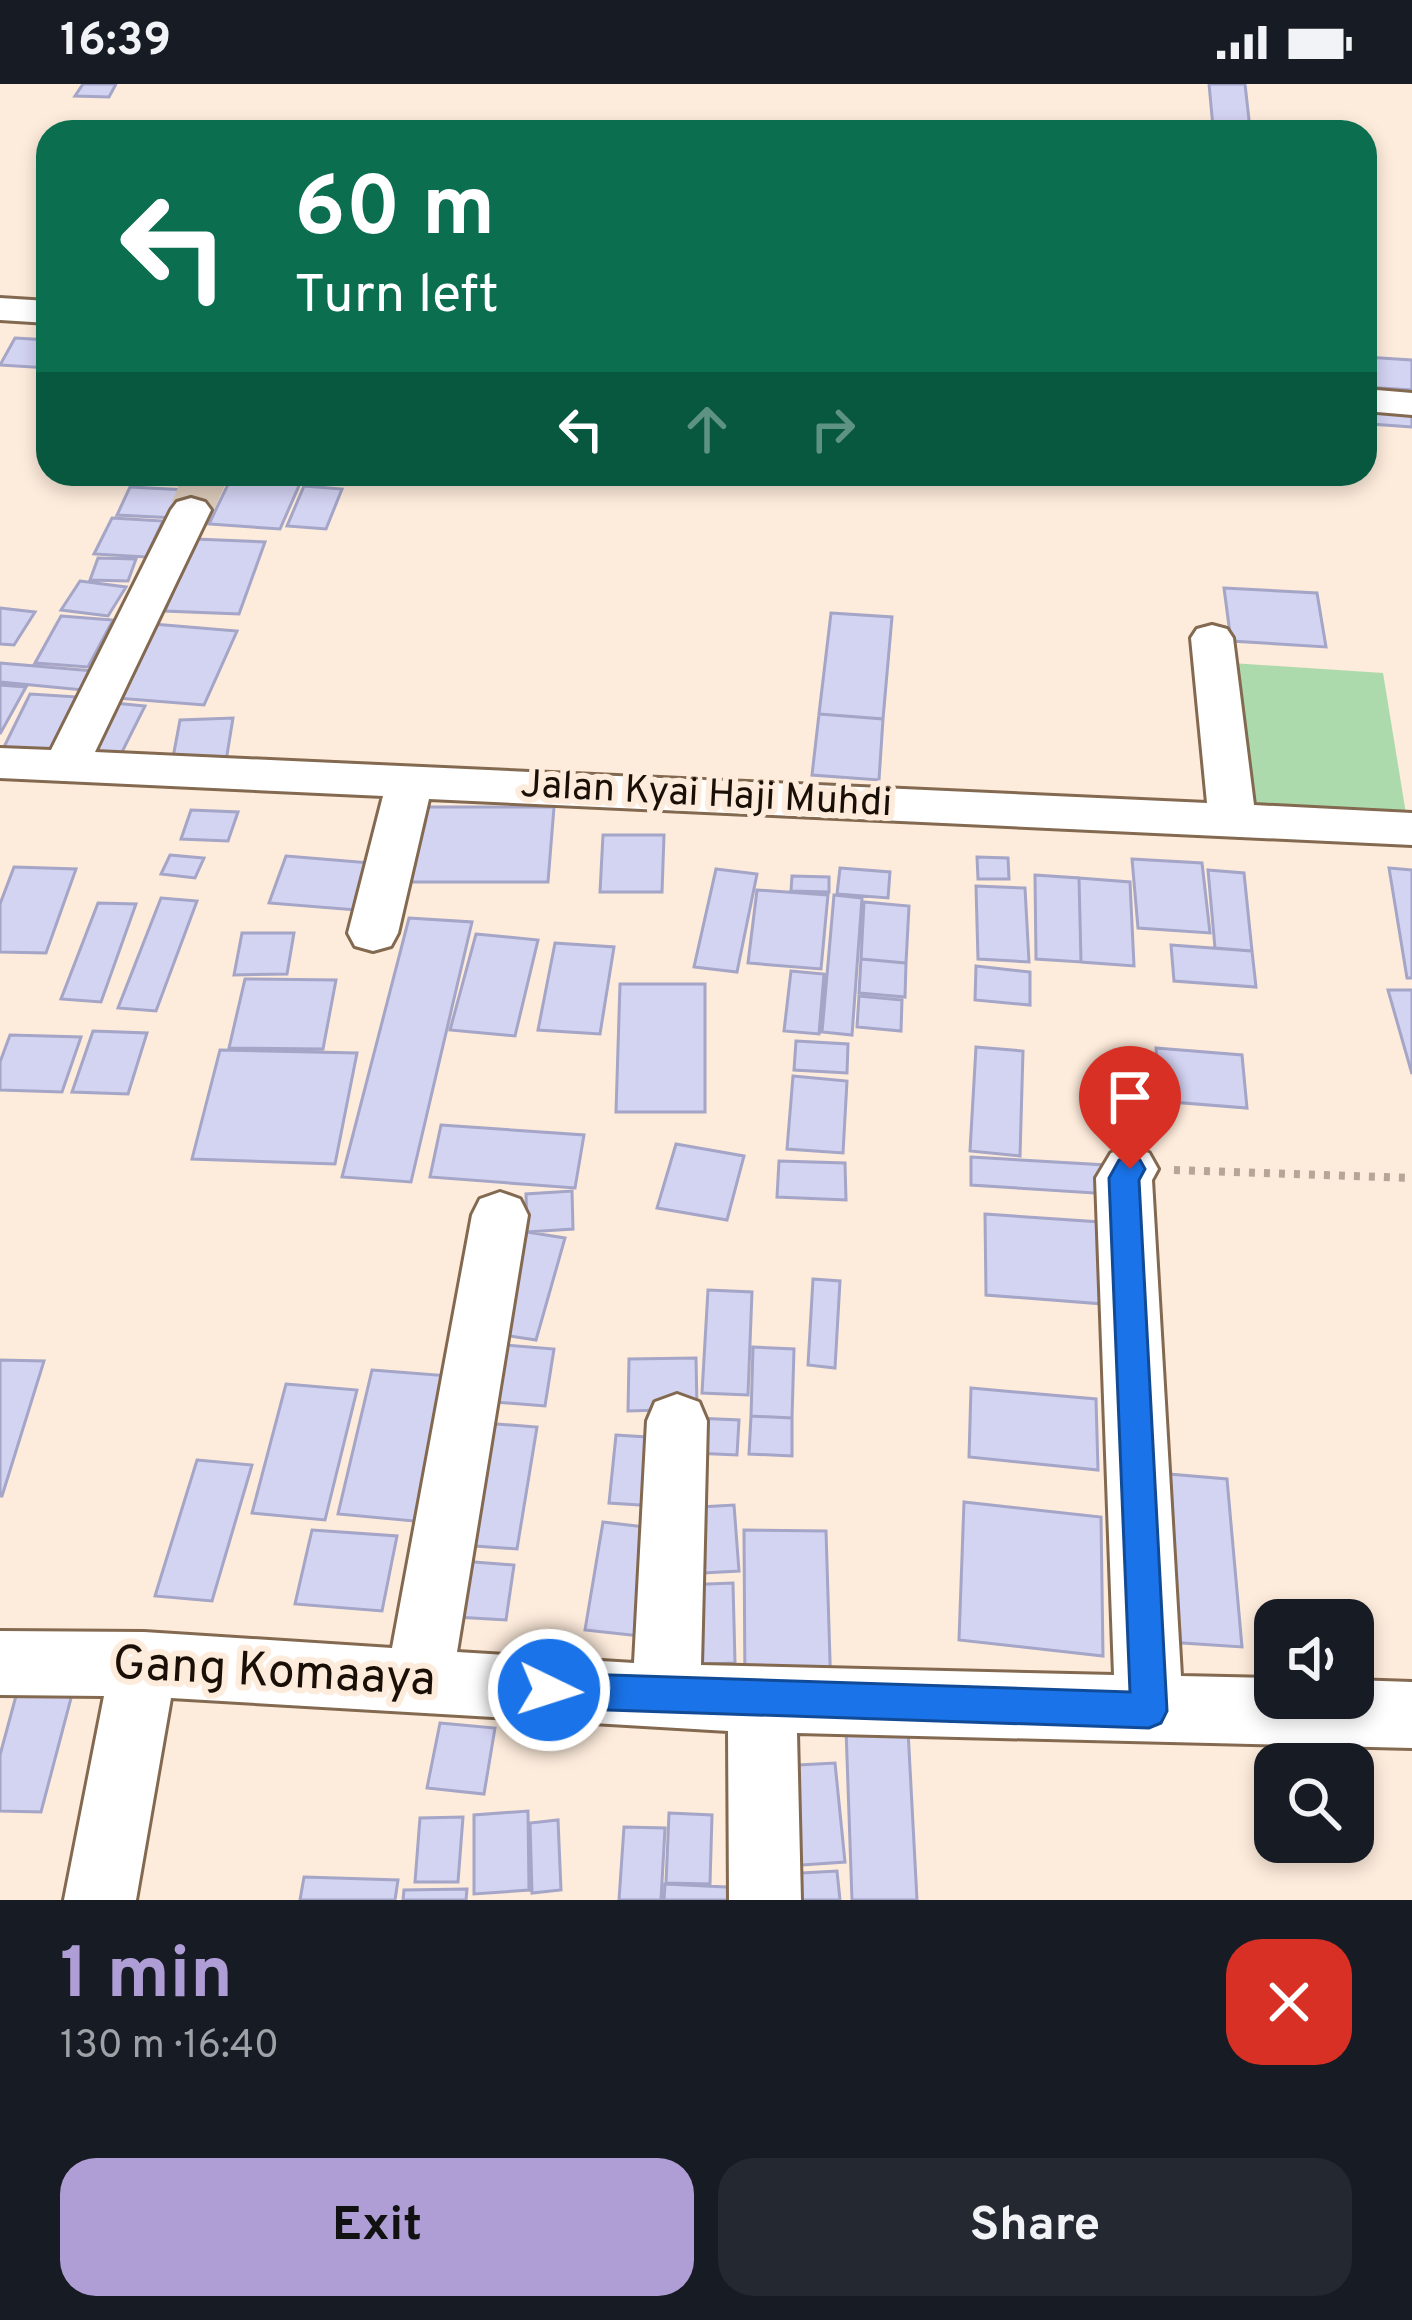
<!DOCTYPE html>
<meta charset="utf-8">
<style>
:root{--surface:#171b24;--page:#242831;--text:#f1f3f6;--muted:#9ea1a6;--accent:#af9ed6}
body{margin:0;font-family:Overpass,sans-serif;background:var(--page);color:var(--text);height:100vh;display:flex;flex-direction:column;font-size:45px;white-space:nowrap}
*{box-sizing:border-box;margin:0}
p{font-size:39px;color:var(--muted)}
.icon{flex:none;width:66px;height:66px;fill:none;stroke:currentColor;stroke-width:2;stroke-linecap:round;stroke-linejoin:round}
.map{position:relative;height:1816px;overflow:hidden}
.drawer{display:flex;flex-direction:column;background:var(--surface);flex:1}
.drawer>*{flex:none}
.hud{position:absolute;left:36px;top:36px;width:1341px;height:366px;border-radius:36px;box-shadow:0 6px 18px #0003;background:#0b6e4f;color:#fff;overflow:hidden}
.controls{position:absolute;left:1254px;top:1515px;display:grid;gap:24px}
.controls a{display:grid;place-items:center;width:120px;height:120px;border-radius:24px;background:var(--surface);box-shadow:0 6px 18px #0003;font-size:60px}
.pin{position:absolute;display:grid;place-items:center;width:102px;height:102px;color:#fff;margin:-123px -51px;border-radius:50% 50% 50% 0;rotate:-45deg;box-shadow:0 0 12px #0007}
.pin .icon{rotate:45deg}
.me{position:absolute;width:132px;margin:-66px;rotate:94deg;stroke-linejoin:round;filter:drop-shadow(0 0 9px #0008)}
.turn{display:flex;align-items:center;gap:42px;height:252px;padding:0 60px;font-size:54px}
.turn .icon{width:156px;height:156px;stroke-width:2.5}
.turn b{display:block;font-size:84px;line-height:102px}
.lanes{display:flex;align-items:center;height:114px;padding:0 60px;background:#0003;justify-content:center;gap:60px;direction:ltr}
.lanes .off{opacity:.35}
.round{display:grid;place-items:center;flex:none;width:126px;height:126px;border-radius:36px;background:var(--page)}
.head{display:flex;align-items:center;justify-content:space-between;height:204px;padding:0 60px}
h1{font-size:72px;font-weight:700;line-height:90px;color:var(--accent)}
.button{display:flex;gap:24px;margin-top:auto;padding:24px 60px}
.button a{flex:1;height:138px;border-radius:36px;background:var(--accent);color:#111;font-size:48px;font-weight:700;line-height:138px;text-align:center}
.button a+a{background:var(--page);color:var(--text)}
.status{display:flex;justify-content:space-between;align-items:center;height:84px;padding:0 60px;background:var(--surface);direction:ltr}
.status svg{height:33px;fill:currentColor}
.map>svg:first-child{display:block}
</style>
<div class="status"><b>16:39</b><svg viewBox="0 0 49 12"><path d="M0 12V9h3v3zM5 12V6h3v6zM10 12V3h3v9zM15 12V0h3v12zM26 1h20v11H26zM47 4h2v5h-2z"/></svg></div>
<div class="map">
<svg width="1412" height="1816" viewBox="0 0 1412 1816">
<rect width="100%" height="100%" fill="#fdebdb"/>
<path fill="#acdaac" d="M 1217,578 L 1383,589 L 1408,742 L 1237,730 Z"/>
<path fill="#d3d3f2" stroke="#a4a5c7" stroke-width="3" d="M 83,0 L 116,0 L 109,13 L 75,12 Z
M 1209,0 L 1245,0 L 1250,45 L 1213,43 Z
M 15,254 L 48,256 L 48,284 L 0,281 Z
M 1365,273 L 1412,276 L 1412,306 L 1365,303 Z
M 1367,319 L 1412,322 L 1412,343 L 1371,340 Z
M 232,392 L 301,397 L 280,445 L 209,440 Z
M 304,402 L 342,405 L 326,445 L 287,442 Z
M 130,403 L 187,406 L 175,434 L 117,431 Z
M 112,434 L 163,437 L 146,473 L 94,470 Z
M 195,455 L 265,458 L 239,530 L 165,527 Z
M 98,474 L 136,475 L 128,497 L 90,496 Z
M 80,497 L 126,503 L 108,532 L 61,526 Z
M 1224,504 L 1317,509 L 1326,563 L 1231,557 Z
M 0,524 L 35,528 L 14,561 L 0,560 Z
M 831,529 L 892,533 L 883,635 L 819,630 Z
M 61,532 L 113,536 L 88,583 L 35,579 Z
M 153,540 L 237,547 L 204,621 L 116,614 Z
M 0,579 L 94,587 L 83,606 L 0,598 Z
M 0,601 L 26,603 L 0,650 Z
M 30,610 L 78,613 L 52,668 L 3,665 Z
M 114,619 L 145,622 L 119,674 L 89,671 Z
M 819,630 L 883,635 L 879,696 L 812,691 Z
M 233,634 L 226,677 L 172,679 L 180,636 Z
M 420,723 L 554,723 L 548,798 L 409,798 Z
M 191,726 L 238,728 L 228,757 L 181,755 Z
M 603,751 L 664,751 L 662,808 L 600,808 Z
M 170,771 L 204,774 L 195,794 L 161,790 Z
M 286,772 L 371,779 L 356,826 L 269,819 Z
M 977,773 L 1008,774 L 1009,795 L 978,795 Z
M 1132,775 L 1202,779 L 1210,849 L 1138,844 Z
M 14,783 L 76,785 L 46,869 L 0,868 L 0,820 Z
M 840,784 L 890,788 L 888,814 L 837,810 Z
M 1389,784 L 1412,786 L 1412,894 L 1407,894 Z
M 716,785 L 757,790 L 737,888 L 694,883 Z
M 1208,786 L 1244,789 L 1252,867 L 1215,864 Z
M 1035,791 L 1079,794 L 1081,878 L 1036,875 Z
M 792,792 L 829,793 L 829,808 L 791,807 Z
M 1079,794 L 1130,798 L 1134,882 L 1081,878 Z
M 976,802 L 1025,804 L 1029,878 L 978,875 Z
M 757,806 L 828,811 L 821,885 L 748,879 Z
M 834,811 L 862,814 L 852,951 L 822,948 Z
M 161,814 L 197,817 L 156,927 L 118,924 Z
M 864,818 L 909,822 L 906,879 L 861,875 Z
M 98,819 L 136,820 L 101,918 L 61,915 Z
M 409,834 L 472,838 L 411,1098 L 342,1093 Z
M 242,849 L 294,849 L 287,890 L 234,891 Z
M 476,850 L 538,856 L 515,952 L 450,946 Z
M 555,859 L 614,863 L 600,950 L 538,946 Z
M 1171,861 L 1252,867 L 1256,903 L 1174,897 Z
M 861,875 L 906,879 L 905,913 L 859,909 Z
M 976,882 L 1030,888 L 1030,921 L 975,916 Z
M 791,887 L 824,890 L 819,950 L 784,947 Z
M 245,895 L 336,896 L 323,965 L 229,964 Z
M 620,900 L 705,900 L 705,1028 L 616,1028 Z
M 1388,906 L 1412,906 L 1412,990 Z
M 859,912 L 902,916 L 901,947 L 857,943 Z
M 93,947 L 147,949 L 128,1010 L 72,1008 Z
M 10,951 L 81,953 L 62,1008 L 0,1006 L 0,978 Z
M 796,957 L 848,960 L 847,989 L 794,986 Z
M 976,963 L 1023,967 L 1020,1072 L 970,1067 Z
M 1156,964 L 1242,971 L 1247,1024 L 1159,1017 Z
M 220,966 L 357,969 L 335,1080 L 192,1075 Z
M 793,992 L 847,997 L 843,1069 L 787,1065 Z
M 441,1041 L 584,1051 L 575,1104 L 430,1093 Z
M 676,1060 L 744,1072 L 727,1136 L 657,1124 Z
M 971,1073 L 1106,1081 L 1109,1110 L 971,1101 Z
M 779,1077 L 845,1079 L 846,1116 L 777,1113 Z
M 572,1107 L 573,1145 L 527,1148 L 526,1110 Z
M 985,1130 L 1100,1138 L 1104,1220 L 986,1211 Z
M 527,1148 L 565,1154 L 536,1256 L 496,1250 Z
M 813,1195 L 840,1197 L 835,1284 L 808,1281 Z
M 708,1206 L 752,1208 L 748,1311 L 702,1309 Z
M 492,1260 L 554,1265 L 545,1322 L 481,1317 Z
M 753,1263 L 794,1265 L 792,1334 L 751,1332 Z
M 696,1274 L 697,1325 L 628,1327 L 629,1275 Z
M 0,1276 L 44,1277 L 2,1412 L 0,1412 Z
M 372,1286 L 463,1293 L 435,1439 L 338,1430 Z
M 286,1300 L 357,1306 L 325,1436 L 252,1429 Z
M 971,1304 L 1096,1315 L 1098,1386 L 969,1373 Z
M 751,1332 L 792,1334 L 792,1372 L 749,1370 Z
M 696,1334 L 739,1336 L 737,1371 L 694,1369 Z
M 483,1339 L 537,1343 L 517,1465 L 461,1461 Z
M 616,1351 L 662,1354 L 655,1422 L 609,1419 Z
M 197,1376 L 252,1381 L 212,1517 L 155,1512 Z
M 1157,1389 L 1227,1395 L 1242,1563 L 1168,1558 Z
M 964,1418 L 1101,1433 L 1103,1572 L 959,1556 Z
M 734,1421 L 739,1487 L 685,1490 L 682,1424 Z
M 603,1438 L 670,1446 L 659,1554 L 585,1546 Z
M 312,1446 L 397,1452 L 382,1527 L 295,1520 Z
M 744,1446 L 826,1447 L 831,1609 L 745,1607 Z
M 448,1476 L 514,1481 L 506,1536 L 439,1532 Z
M 733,1499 L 735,1579 L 683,1581 L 682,1501 Z
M 20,1597 L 75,1599 L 41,1728 L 0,1727 L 0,1671 Z
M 440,1639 L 495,1644 L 484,1710 L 427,1704 Z
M 846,1645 L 908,1646 L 917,1816 L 852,1816 Z
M 835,1679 L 845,1778 L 788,1782 L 780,1682 Z
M 528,1727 L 529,1806 L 474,1810 L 474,1731 Z
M 669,1729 L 712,1731 L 710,1800 L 666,1799 Z
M 463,1733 L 458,1798 L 415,1798 L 420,1734 Z
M 558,1736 L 561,1806 L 532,1809 L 530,1739 Z
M 624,1743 L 665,1744 L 661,1816 L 619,1816 Z
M 837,1787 L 840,1816 L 786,1816 L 784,1790 Z
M 304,1793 L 398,1796 L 395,1816 L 300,1816 Z
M 665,1800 L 746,1804 L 746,1816 L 664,1816 Z
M 467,1805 L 466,1816 L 403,1816 L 404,1806 Z"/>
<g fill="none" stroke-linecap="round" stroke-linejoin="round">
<path stroke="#dbcabb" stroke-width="42" stroke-dasharray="42 21" stroke-linecap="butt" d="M 191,426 L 207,390"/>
<g stroke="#836950" stroke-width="6">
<path id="minor" d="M 0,214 L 48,217 L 48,239 L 0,236 Z
M 1365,305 L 1412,309 L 1412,331 L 1365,327 Z
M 191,414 L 205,418 L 211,426 L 95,668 L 1207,719 L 1191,554 L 1197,545 L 1212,541 L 1227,545 L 1233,554 L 1254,721 L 1412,729 L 1412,761 L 429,715 L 398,849 L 391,862 L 373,867 L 355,862 L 348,849 L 383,712 L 0,694 L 0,664 L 51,666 L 171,426 L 177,418 Z
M 1130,1063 L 1149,1069 L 1158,1085 L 1152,1096 L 1181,1592 L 1275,1594 L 1275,1614 L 1353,1614 L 1353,1596 L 1412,1598 L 1412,1664 L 797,1649 L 801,1816 L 729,1816 L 728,1647 L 171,1614 L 136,1816 L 64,1816 L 104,1612 L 0,1611 L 0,1547 L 144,1548 L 392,1564 L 472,1131 L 480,1115 L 500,1108 L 520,1115 L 528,1131 L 457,1568 L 634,1579 L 647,1337 L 655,1318 L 677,1310 L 699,1318 L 707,1337 L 701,1581 L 1114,1591 L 1096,1094 L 1111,1069 Z"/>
</g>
<path stroke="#b6a698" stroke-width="8" stroke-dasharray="6 9" stroke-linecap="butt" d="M 1174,1086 L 1412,1094"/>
<use href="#minor" fill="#fff" fill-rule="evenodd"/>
</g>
<path fill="#1a73e8" stroke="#114b97" stroke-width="3" d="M 1130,1073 L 1140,1076 L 1145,1085 L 1139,1096 L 1167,1627 L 1161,1639 L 1149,1644 L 549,1624 L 536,1619 L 531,1606 L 536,1594 L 549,1589 L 1130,1608 L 1109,1094 L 1119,1076 Z"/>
<g text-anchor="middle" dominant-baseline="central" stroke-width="12" stroke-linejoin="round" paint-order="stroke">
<g font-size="39" fill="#190f06" stroke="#fdebdb">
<text transform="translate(706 712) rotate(3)">Jalan Kyai Haji Muhdi</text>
</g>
<g font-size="48" fill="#190f06" stroke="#fdebdb">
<text transform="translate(274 1590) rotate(3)">Gang Komaaya</text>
</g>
</g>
</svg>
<div class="controls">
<a><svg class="icon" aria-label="sound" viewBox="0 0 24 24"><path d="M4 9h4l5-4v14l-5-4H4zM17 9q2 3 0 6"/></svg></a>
<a><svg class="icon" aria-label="search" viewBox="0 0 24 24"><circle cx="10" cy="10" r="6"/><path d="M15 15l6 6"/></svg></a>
</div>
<div class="pin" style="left:1130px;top:1085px;background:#d93025"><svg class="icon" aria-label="arrive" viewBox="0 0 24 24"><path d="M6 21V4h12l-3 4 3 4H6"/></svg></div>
<svg class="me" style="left:549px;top:1606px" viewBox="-20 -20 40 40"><circle r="17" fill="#1a73e8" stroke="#fff" stroke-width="3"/><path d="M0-11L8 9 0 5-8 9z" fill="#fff"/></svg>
<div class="hud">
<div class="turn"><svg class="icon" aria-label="left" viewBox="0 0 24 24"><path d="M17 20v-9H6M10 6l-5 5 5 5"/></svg><div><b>60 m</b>Turn left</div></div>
<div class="lanes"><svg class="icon" aria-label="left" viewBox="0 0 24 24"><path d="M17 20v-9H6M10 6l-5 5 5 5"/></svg><svg class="icon off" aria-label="ahead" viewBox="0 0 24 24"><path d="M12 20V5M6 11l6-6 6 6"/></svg><svg class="icon off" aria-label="right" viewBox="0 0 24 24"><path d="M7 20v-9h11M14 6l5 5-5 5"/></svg></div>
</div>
</div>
<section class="drawer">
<div class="head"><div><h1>1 min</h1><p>130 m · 16:40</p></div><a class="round" style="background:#d93025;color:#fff"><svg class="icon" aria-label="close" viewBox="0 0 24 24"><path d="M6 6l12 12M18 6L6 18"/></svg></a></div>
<div class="button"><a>Exit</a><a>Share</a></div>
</section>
